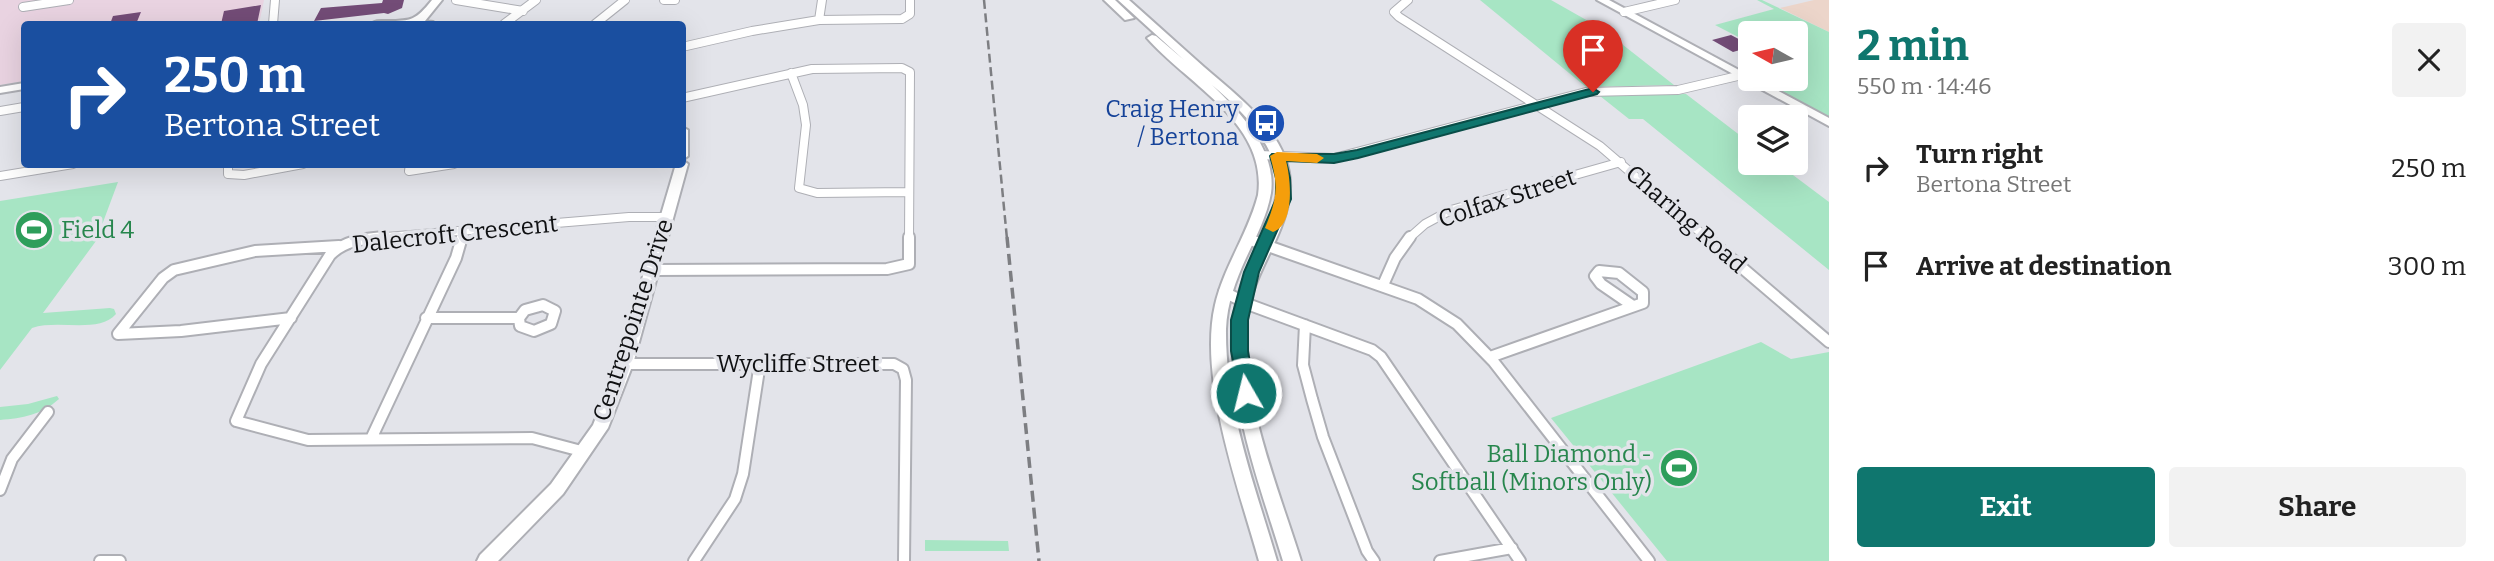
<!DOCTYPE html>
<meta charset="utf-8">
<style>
:root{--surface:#fff;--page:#f2f2f2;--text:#222;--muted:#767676;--accent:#0f766e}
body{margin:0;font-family:Bitter,serif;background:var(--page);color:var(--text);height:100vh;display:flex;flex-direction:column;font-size:26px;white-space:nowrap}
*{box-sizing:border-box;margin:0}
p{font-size:23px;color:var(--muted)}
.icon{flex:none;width:38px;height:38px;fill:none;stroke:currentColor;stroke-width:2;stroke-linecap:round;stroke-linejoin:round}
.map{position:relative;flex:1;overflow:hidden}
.drawer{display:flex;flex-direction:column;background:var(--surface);width:665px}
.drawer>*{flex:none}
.guide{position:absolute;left:21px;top:21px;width:665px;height:147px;border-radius:7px;box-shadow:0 7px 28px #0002;background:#1a4fa0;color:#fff;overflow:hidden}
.needle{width:46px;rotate:278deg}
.buttons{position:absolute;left:1738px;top:21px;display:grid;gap:14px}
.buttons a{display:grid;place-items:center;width:70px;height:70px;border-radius:7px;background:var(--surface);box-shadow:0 7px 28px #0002;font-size:35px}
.pin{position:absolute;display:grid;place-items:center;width:60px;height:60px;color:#fff;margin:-72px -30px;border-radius:50% 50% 50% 0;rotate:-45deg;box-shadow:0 0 7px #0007}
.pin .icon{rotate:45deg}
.me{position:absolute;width:77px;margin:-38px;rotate:352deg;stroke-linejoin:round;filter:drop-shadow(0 0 5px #0008)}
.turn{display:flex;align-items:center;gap:24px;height:147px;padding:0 28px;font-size:32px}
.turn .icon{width:91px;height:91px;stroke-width:2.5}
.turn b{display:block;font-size:49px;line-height:60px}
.round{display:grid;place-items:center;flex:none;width:74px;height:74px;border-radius:7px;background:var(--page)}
.summary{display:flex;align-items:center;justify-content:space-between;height:119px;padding:0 28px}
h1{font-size:42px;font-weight:700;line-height:52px;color:var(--accent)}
.button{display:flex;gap:14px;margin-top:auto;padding:14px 28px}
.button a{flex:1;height:80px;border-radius:7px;background:var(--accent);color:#fff;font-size:28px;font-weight:700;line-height:80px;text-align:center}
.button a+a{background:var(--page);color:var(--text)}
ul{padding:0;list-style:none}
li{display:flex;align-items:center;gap:21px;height:98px;padding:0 28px}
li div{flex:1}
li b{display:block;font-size:26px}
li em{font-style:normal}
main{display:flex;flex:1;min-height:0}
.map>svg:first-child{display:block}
</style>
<main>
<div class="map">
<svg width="1829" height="561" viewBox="0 0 1829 561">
<rect width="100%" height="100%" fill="#e3e4ea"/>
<path fill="#e9d3e1" d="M 0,0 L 264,0 L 259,24 L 24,24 L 24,81 L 0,85 Z"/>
<path fill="#ecd5ca" d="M 1814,0 L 1829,0 L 1829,32 L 1780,8 Z"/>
<path fill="#a7e5c4" d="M 1480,0 L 1551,0 L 1604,30 L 1674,85 L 1586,87 Z
M 1757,0 L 1762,0 L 1829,32 L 1829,120 L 1753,79 L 1796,79 L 1796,33 L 1750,33 L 1750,43 L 1715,25 L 1774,9 Z
M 1686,94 L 1750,143 L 1750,163 L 1777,163 L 1829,202 L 1829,270 L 1643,119 L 1629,119 L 1600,96 Z
M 118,182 L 96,241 L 43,313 L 110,308 L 114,309 L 116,314 C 99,334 58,319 32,328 L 0,370 L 0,201 Z
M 1761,342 L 1791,359 L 1829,352 L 1829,561 L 1667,561 L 1551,418 Z
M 57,396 L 59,399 C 41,415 23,418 0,420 L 0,407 L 28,404 Z
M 925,540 L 1008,541 L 1009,551 L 925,551 Z"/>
<path fill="#734c77" d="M 383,0 L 404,0 L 402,8 L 388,14 L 384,13 L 314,21 L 321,8 L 382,3 Z
M 261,5 L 257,24 L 221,24 L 224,11 Z
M 141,12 L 136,24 L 110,24 L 113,16 Z
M 1731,35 L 1750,45 L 1750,47 L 1733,52 L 1712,40 Z"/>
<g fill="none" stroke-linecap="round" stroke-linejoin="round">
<g stroke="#aeafb5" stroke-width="10">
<path id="street-far1" d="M 456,0 L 523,11
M 664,0 L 675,0
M 1408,0 L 1394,12 L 1399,17 L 1600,146 L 1708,239
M 23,7 L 69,0
M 1624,12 L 1675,0
M 819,20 L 822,0
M 273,24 L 275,0
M 504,24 L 536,0
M 595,24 L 625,0
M 682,47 L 752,31 L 819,20 L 902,19 L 910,14 L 910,0
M 791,73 L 803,105 L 806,125 L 799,188 L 817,193 L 908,192
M 682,98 L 812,69 L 902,68 L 910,72 L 909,239
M 0,111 L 24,107
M 1259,155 L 1334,158 L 1586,92 L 1678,90 L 1742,75
M 228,164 L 228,174 L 244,175 L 303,164
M 410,164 L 409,171 L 454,164
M 0,176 L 73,164
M 362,239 L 629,217 L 667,217
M 462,239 L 464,232
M 1408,239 L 1425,224 L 1451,210 L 1621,162"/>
</g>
<g stroke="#aeafb5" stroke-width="14">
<path id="street" d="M 384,237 C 363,239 345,240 330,255 L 261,364 L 236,421 L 308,440 L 532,438 L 585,452
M 1706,237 L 1829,342
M 1248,239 L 1418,299 L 1457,324 L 1493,361 L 1649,561
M 653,270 L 887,269 L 909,264 L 909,237
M 1383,285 L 1395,258 L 1410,237
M 1224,292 L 1250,305 L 1372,350 L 1381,357 L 1520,561
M 543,305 L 555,311 L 551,324 L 534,331 L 520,326 L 519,318 L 525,310 Z
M 291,318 L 181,331 L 118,334 L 163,278 L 174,270 L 255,251 L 339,246
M 426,318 L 519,318
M 1305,325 L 1303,365 L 1312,399 L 1323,437 L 1367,551 L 1374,561
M 1490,357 L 1643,303 L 1643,292 L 1619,273 L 1599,271 L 1595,276 L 1601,284 L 1633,306
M 625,364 L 894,364 L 903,369 L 906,380 L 904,561
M 371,439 L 456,258 L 462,237
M 0,490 L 12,459 L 48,412
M 100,561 L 120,561
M 694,561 L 735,499 L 743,474 L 760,363
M 1440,561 L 1512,548"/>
</g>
<g stroke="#aeafb5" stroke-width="4">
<path id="secondary" d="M 432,0 L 442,0 L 425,21 L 433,22 L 434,24 L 371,24 C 376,20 380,21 387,21 C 412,21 416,20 432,0 Z
M 1104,0 L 1115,0 L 1134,18 L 1125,20 Z
M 1118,0 L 1129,0 C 1154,22 1179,45 1204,67 C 1242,100 1299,141 1289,199 C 1282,242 1251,276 1247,319 C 1240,398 1278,487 1301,561 L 1283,561 C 1262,492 1235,421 1232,348 C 1227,228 1349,200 1212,85 C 1240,112 1277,150 1271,193 C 1267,216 1256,237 1246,258 C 1236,280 1227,303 1226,329 C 1225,408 1255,486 1277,561 L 1259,561 C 1239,489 1198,379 1215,305 C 1224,266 1248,234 1258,195 C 1268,123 1187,84 1147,38 L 1152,35 L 1156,36 L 1184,60 Z
M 1597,0 L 1609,0 L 1750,76 L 1750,79 L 1756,79 L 1829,118 L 1829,126 Z
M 24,83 L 24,89 L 0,93 L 0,87 Z
M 682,127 L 688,130 L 688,156 L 682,160 Z
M 682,160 L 688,164 L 633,364 L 608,428 L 563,494 L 498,561 L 477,561 L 480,555 L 551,484 L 593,425 L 617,364 L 676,164 L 682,164 Z"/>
</g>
<use href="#street-far1" stroke="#fff" stroke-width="8"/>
<use href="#street" stroke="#fff" stroke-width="10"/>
<use href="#secondary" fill="#fff" fill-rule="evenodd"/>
<path stroke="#7d7e82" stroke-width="2.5" stroke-dasharray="9 4.5" stroke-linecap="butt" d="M 984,0 L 1007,239"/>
<path stroke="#7d7e82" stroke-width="3.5" stroke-dasharray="11 6" stroke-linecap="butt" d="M 1007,237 L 1039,561"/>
</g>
<path fill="#0f766e" stroke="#0a4d48" stroke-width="2" d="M 1593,88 L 1599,92 L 1597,94 L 1358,158 L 1334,163 L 1286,161 L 1290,178 L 1291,199 L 1259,272 L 1248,320 L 1248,351 L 1255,393 L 1252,398 L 1240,398 L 1231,351 L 1231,320 L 1244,272 L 1276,199 L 1276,178 L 1270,156 L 1272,154 L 1334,154 L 1357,150 Z"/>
<path fill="#f59e0b" d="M 1277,152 L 1317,154 L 1324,158 L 1317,163 L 1286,161 C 1291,179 1295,225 1273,232 L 1265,228 C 1277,199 1279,187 1270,156 Z"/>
<defs>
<g id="bus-disc" transform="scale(2.0125)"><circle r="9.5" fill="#1a4fb4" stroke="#e3e4ea"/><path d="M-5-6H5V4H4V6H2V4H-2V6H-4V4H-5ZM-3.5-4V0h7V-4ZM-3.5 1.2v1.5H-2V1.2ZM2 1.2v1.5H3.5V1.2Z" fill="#fff"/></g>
<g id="stadium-disc" transform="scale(2.0125)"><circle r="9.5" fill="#2e9e5b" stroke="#e3e4ea"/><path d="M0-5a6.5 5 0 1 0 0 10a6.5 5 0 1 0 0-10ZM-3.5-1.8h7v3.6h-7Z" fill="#fff"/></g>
</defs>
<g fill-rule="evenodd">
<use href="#bus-disc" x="1266" y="123"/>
<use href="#stadium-disc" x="34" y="230"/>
<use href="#stadium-disc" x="1679" y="468"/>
</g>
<g text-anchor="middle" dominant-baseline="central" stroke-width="7" stroke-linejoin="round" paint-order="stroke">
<g font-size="24" fill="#164399" stroke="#e3e4ea" text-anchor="end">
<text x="1239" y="109">Craig Henry<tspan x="1239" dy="28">/ Bertona</tspan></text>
</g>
<g font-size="24" fill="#0f1012" stroke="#e3e4ea">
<text transform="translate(1507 198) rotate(-18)">Colfax Street</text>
<text transform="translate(1686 219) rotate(41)">Charing Road</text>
<text transform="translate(455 234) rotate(-6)">Dalecroft Crescent</text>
<text transform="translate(633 320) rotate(-72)">Centrepointe Drive</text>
<text x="798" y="364">Wycliffe Street</text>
</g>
<g font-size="24" fill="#27864d" stroke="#e3e4ea" text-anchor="start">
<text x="61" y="230">Field 4</text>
<text x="1652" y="454" text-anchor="end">Ball Diamond -<tspan x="1652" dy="28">Softball (Minors Only)</tspan></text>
</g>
</g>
</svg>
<div class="buttons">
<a><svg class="needle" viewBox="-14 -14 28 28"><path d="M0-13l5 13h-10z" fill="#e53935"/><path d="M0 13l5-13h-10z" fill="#767676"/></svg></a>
<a><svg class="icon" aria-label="layers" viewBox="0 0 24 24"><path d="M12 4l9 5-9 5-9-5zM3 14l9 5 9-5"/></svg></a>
</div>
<div class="pin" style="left:1593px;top:92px;background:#d93025"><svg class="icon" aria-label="arrive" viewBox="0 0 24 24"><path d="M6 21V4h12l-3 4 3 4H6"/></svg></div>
<svg class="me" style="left:1246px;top:393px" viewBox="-20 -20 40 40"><circle r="17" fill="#0f766e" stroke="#fff" stroke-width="3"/><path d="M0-11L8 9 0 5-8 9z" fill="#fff"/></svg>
<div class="guide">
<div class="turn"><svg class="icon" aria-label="right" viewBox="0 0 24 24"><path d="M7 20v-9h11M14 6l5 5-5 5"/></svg><div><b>250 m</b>Bertona Street</div></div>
</div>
</div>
<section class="drawer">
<div class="summary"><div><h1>2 min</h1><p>550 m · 14:46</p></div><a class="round"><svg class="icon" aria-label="close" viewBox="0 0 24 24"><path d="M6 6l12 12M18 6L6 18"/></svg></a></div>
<ul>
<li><svg class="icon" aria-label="right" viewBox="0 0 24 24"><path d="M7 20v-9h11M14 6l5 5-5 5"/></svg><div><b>Turn right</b><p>Bertona Street</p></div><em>250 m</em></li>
<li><svg class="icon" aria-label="arrive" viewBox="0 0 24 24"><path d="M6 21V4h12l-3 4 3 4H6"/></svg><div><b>Arrive at destination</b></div><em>300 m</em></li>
</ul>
<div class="button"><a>Exit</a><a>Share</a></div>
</section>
</main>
